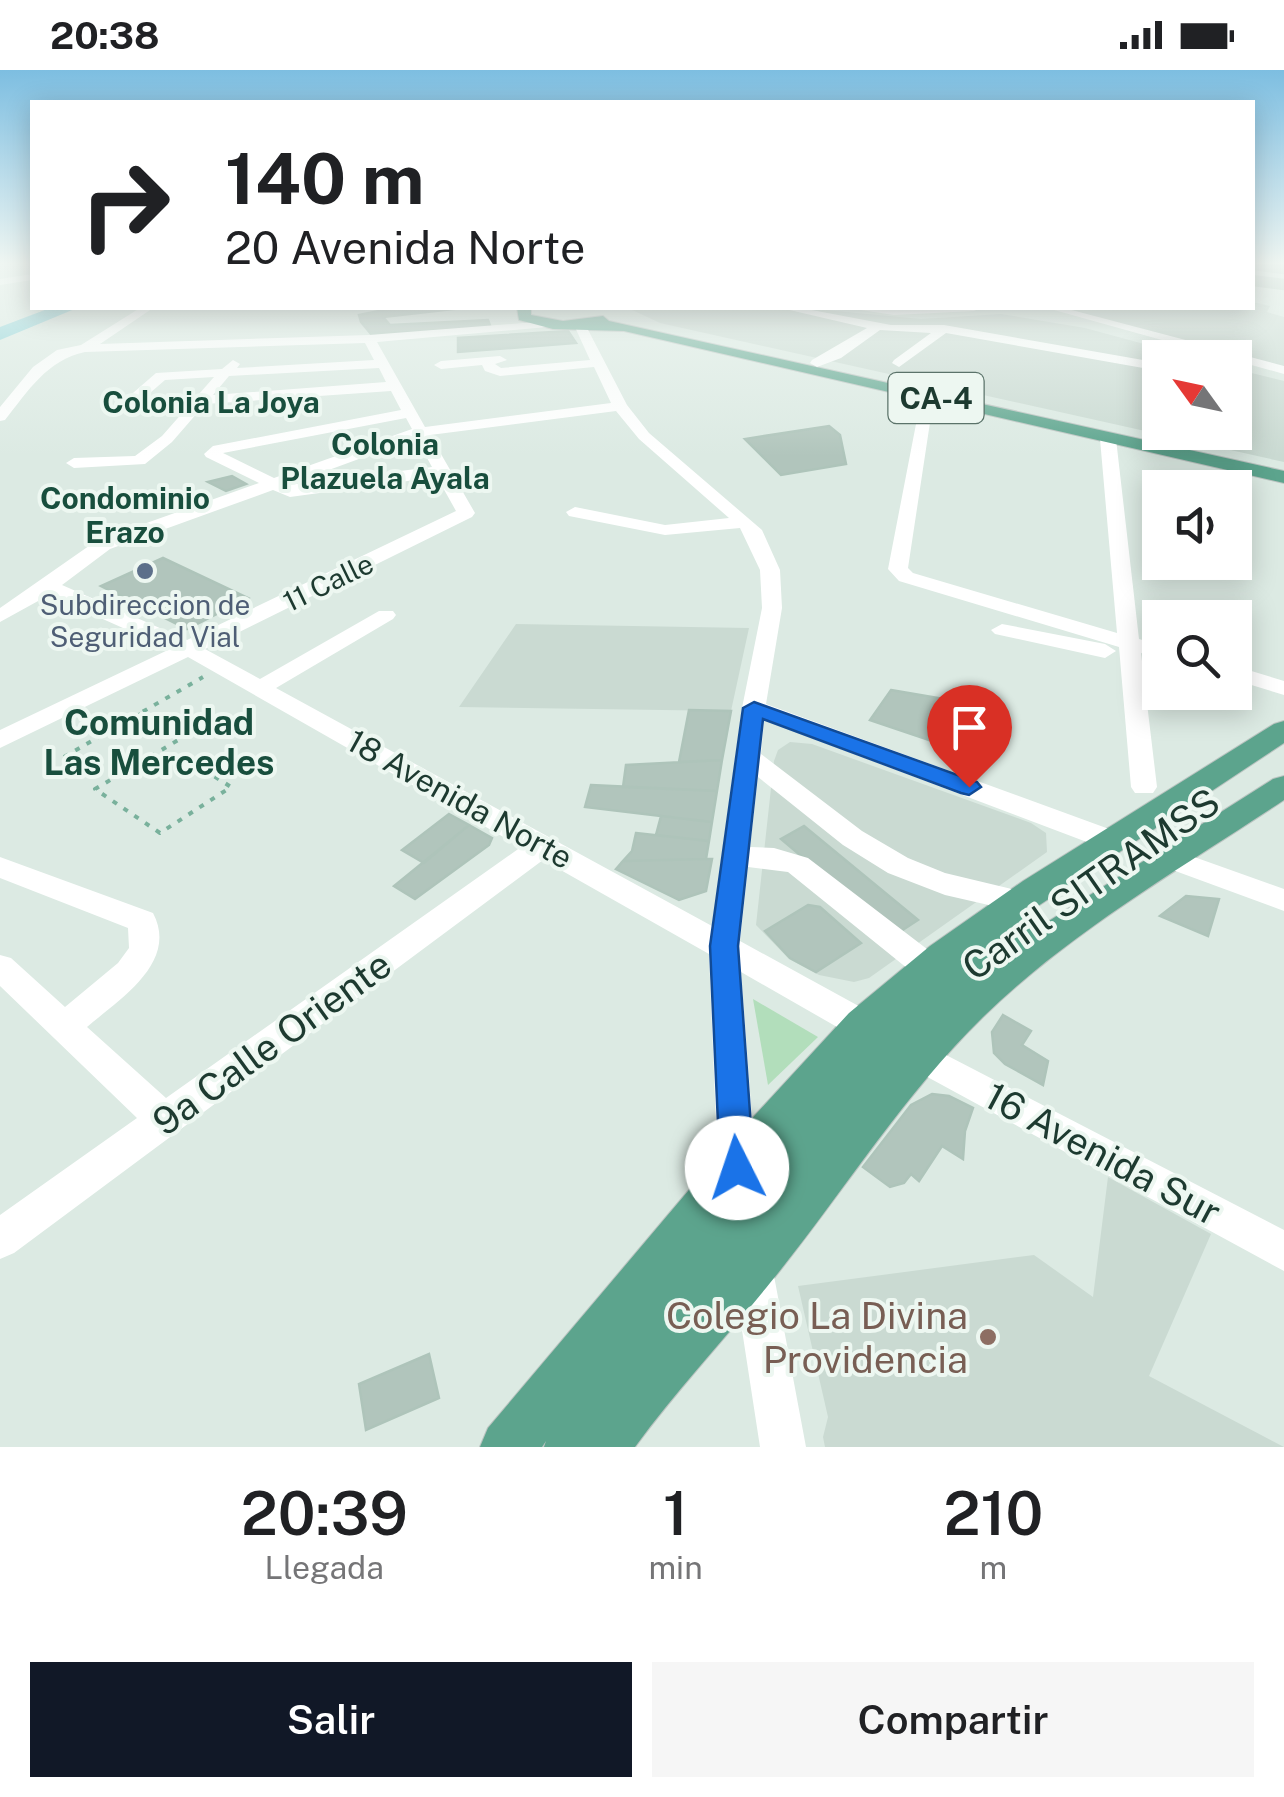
<!DOCTYPE html>
<html lang="es">
<style>
:root{--surface:#fff;--page:#f6f6f6;--text:#202124;--muted:#757577;--accent:#111827}
body{margin:0;font-family:"Public Sans",sans-serif;background:var(--page);color:var(--text);height:100vh;display:flex;flex-direction:column;font-size:38px;white-space:nowrap}
*{box-sizing:border-box;margin:0}
p{font-size:32px;color:var(--muted)}
.icon{flex:none;width:55px;height:55px;fill:none;stroke:currentColor;stroke-width:2;stroke-linecap:round;stroke-linejoin:round}
.map{position:relative;height:1377px;overflow:hidden}
.details{display:flex;flex-direction:column;background:var(--surface);flex:1}
.details>*{flex:none}
.top-card{position:absolute;left:30px;top:30px;width:1225px;height:210px;border-radius:0px;box-shadow:0 5px 25px #0003;background:#fff;color:var(--text);overflow:hidden}
.needle{width:65px;rotate:303deg}
.tools{position:absolute;left:1142px;top:270px;display:grid;gap:20px}
.tools a{display:grid;place-items:center;width:110px;height:110px;border-radius:0px;background:var(--surface);box-shadow:0 5px 25px #0003;font-size:50px}
.pin{position:absolute;display:grid;place-items:center;width:85px;height:85px;color:#fff;margin:-102px -42px;border-radius:50% 50% 50% 0;rotate:-45deg;box-shadow:0 0 10px #0007}
.pin .icon{rotate:45deg}
.me{position:absolute;width:110px;margin:-55px;rotate:356deg;stroke-linejoin:round;filter:drop-shadow(0 0 8px #0008)}
.turn{display:flex;align-items:center;gap:35px;height:210px;padding:0 30px;font-size:45px}
.turn .icon{width:130px;height:130px;stroke-width:2.5}
.turn b{display:block;font-size:70px;line-height:85px}
.eta{display:flex;justify-content:space-evenly;align-items:center;height:170px;text-align:center}
.eta b{font-size:60px;font-weight:600;line-height:70px}
.primary-button{display:flex;gap:20px;margin-top:auto;padding:20px 30px}
.primary-button a{flex:1;height:115px;border-radius:0px;background:var(--accent);color:#fff;font-size:40px;font-weight:600;line-height:115px;text-align:center}
.primary-button a+a{background:var(--page);color:var(--text)}
.status{display:flex;justify-content:space-between;align-items:center;height:70px;padding:0 50px;background:var(--surface);direction:ltr}
.status svg{height:28px;fill:currentColor}
.map>svg:first-child{display:block}
</style>
<div class="status"><b>20:38</b><svg viewBox="0 0 49 12"><path d="M0 12V9h3v3zM5 12V6h3v6zM10 12V3h3v9zM15 12V0h3v12zM26 1h20v11H26zM47 4h2v5h-2z"/></svg></div>
<div class="map">
<svg width="1284" height="1377" viewBox="0 0 1284 1377">
<rect width="100%" height="100%" fill="#dceae3"/>
<path fill="#cadad2" d="M 1253,232 L 1270,236 L 1267,242 L 1284,247 L 1284,298 L 1061,238 L 1252,238 Z
M 628,238 L 803,238 L 921,249 L 1001,244 L 1085,258 L 1192,287 L 1160,288 L 1160,362 L 1235,362 L 1235,299 L 1284,311 L 1284,392 L 660,253 Z
M 516,554 L 749,558 L 731,641 L 459,637 Z
M 790,672 L 812,674 L 1031,753 L 1046,763 L 1047,782 L 869,908 L 854,912 L 819,905 L 789,889 L 756,855 L 774,691 L 778,680 Z
M 1108,1107 L 1211,1164 L 1149,1306 L 1284,1377 L 825,1377 L 823,1367 L 828,1347 L 798,1216 L 1034,1185 L 1093,1227 Z"/>
<path fill="#b2debb" d="M 753,929 L 818,967 L 768,1015 Z"/>
<g fill="none" stroke-linecap="round" stroke-linejoin="round">
<path fill="#7eced6" fill-rule="evenodd" d="M 50,238 L 77,238 L 0,270 L 0,257 Z"/>
</g>
<path fill="#b1c5bc" stroke="#aec4ba" stroke-width="2.5" d="M 1252,193 L 1284,193 L 1284,203 L 1252,199 Z
M 1252,206 L 1284,210 L 1284,219 L 1252,215 Z
M 394,238 L 462,238 L 383,247 L 390,255 L 488,250 L 491,258 L 371,264 L 361,252 L 359,245 Z
M 568,261 L 576,273 L 458,282 L 458,268 Z
M 829,356 L 840,365 L 846,394 L 781,405 L 745,369 Z
M 232,406 L 246,414 L 226,421 L 208,412 Z
M 163,488 L 248,528 L 187,559 L 101,516 Z
M 891,620 L 950,630 L 944,675 L 870,650 Z
M 689,640 L 731,641 L 722,690 L 679,692 Z
M 722,690 L 717,721 L 623,717 L 626,695 Z
M 591,715 L 717,721 L 712,752 L 585,737 Z
M 449,744 L 469,755 L 424,793 L 402,780 Z
M 661,746 L 712,752 L 709,771 L 656,765 Z
M 469,755 L 492,768 L 489,775 L 415,829 L 394,816 Z
M 804,756 L 918,850 L 895,865 L 781,769 Z
M 636,763 L 709,771 L 706,789 L 623,791 L 632,781 Z
M 706,789 L 712,789 L 706,821 L 679,830 L 616,799 L 623,791 Z
M 1186,826 L 1219,829 L 1208,866 L 1160,846 Z
M 808,835 L 820,837 L 861,873 L 816,902 L 790,888 L 765,861 Z
M 1003,945 L 1031,961 L 1022,975 L 1048,991 L 1043,1015 L 1005,994 L 994,983 L 992,962 Z
M 932,1024 L 949,1026 L 973,1038 L 965,1061 L 963,1089 L 942,1076 L 919,1111 L 911,1104 L 904,1113 L 890,1117 L 863,1097 L 911,1035 Z
M 429,1284 L 439,1328 L 366,1360 L 359,1314 Z"/>
<g fill="none" stroke-linecap="round" stroke-linejoin="round">
<g stroke="#bbc4c1" stroke-width="2">
<path id="major" d="M 517,238 L 531,238 L 531,245 L 563,251 L 603,246 L 609,251 L 1284,401 L 1284,413 L 624,261 L 553,259 L 519,250 Z
M 1284,651 L 1284,673 L 1032,840 L 1039,842 L 1044,852 L 1041,856 L 1273,709 L 1284,706 L 1284,730 C 1182,798 1071,861 983,947 C 902,1026 841,1126 770,1213 C 725,1269 677,1319 635,1377 L 544,1377 L 546,1371 L 542,1377 L 480,1377 L 488,1358 L 721,1082 L 849,943 L 930,876 L 1023,811 L 1274,654 Z"/>
</g>
<path stroke="#79b19c" stroke-width="4" stroke-dasharray="5 8" stroke-linecap="butt" d="M 138,644 L 180,669 L 95,719 L 160,763 L 231,717 L 195,694
M 64,687 L 203,607"/>
<path fill="#fff" fill-rule="evenodd" d="M 32,204 L 32,210 L 0,215 L 0,209 Z
M 140,238 L 153,238 L 100,274 L 369,265 L 548,251 L 548,257 L 377,272 L 425,357 L 611,333 L 594,297 L 500,306 L 485,301 L 482,295 L 441,299 L 434,295 L 441,291 L 500,286 L 507,290 L 495,294 L 501,298 L 590,290 L 574,255 L 584,252 L 627,335 L 649,363 L 762,460 L 780,500 L 782,538 L 766,634 L 1120,763 L 1124,770 L 1120,777 L 1100,777 L 764,650 L 761,684 L 862,761 L 908,788 L 945,803 L 1029,823 L 1034,831 L 1029,839 L 1019,842 L 945,825 L 888,803 L 843,775 L 758,707 L 750,777 L 774,778 L 808,788 L 940,889 L 945,898 L 940,907 L 929,911 L 918,907 L 788,802 L 748,797 L 740,871 L 875,945 L 879,955 L 875,965 L 863,969 L 851,965 L 741,902 L 756,1101 L 750,1114 L 737,1119 L 724,1114 L 718,1101 L 709,884 L 543,790 L 14,1183 L 0,1189 L 0,1145 L 137,1048 L 0,916 L 0,885 L 11,888 L 65,937 L 118,893 L 129,878 L 128,858 L 0,808 L 0,787 L 153,843 C 179,892 120,929 87,957 L 166,1028 L 521,777 L 188,587 L 0,678 L 0,660 L 170,579 L 49,525 L 0,552 L 0,538 L 96,471 L 259,413 L 206,387 L 204,384 L 213,376 L 401,340 L 391,321 L 205,334 L 172,372 L 145,394 L 74,398 L 66,393 L 74,388 L 135,386 L 162,366 L 214,307 L 165,310 L 128,342 L 118,342 L 118,336 L 156,303 L 222,299 L 233,290 L 240,294 L 237,298 L 374,290 L 365,273 L 85,282 C 47,290 28,321 5,350 L 0,351 L 0,337 L 33,297 L 57,280 L 81,275 ZM 379,298 L 386,312 L 213,325 L 229,306 ZM 616,341 L 639,369 L 729,448 L 665,455 L 575,437 L 566,442 L 569,446 L 665,465 L 740,458 L 760,500 L 762,538 L 742,638 L 712,856 L 276,618 L 393,549 L 396,545 L 393,541 L 379,541 L 260,609 L 205,579 L 472,447 L 475,443 L 430,365 ZM 406,348 L 412,359 L 274,408 L 223,383 ZM 416,368 L 432,397 L 288,415 ZM 437,407 L 456,441 L 187,570 L 62,515 L 110,479 L 273,420 L 290,427 Z
M 781,238 L 801,238 L 891,255 L 944,255 L 1160,293 L 1160,301 L 946,263 L 899,297 L 892,293 L 894,290 L 931,263 L 880,260 L 841,288 L 817,297 L 810,293 L 812,290 L 867,258 Z
M 848,238 L 980,238 L 974,241 L 894,245 Z
M 1047,238 L 1064,238 L 1284,296 L 1284,304 Z
M 922,323 L 934,326 L 908,498 L 913,503 L 1117,563 L 1100,369 L 1108,364 L 1116,369 L 1139,569 L 1160,575 L 1160,589 L 1141,583 L 1157,717 L 1153,723 L 1135,723 L 1131,717 L 1119,577 L 899,511 L 888,499 Z
M 1002,554 L 1105,574 L 1116,581 L 1105,588 L 995,564 L 991,560 Z
M 1235,596 L 1284,611 L 1284,625 L 1235,610 Z
M 1169,778 L 1284,819 L 1284,841 L 1159,795 L 1155,788 L 1159,781 Z
M 921,972 L 1284,1160 L 1284,1201 L 909,997 L 904,987 L 909,977 Z
M 752,1175 L 766,1181 L 772,1195 L 806,1377 L 760,1377 L 732,1195 L 738,1181 Z"/>
<use href="#major" fill="#5ca48d" fill-rule="evenodd"/>
</g>
<linearGradient id="sky" x2="0" y2="1"><stop stop-color="#7dbee1"/><stop offset="0.5" stop-color="#eff6f2"/><stop offset="1" stop-color="#eff6f2" stop-opacity="0"/></linearGradient>
<rect width="1284" height="386" fill="url(#sky)"/>
<path fill="#1a73e8" stroke="#114b97" stroke-width="2.5" d="M 754,632 L 977,712 L 981,717 L 969,725 L 961,723 L 763,649 L 738,876 L 754,1098 L 749,1109 L 737,1114 L 725,1109 L 720,1098 L 710,876 L 743,638 Z"/>
<circle fill="#5c6f8a" stroke="#edf7f1" stroke-width="4" cx="145" cy="501" r="10"/>
<circle fill="#8d6e63" stroke="#edf7f1" stroke-width="4" cx="988" cy="1267" r="10"/>
<g text-anchor="middle" dominant-baseline="central" stroke-width="8" stroke-linejoin="round" paint-order="stroke">
<g font-size="28" fill="#1d3a30" stroke="#edf7f1">
<text transform="translate(328 512) rotate(-26)">11 Calle</text>
</g>
<g font-size="28" fill="#4e5e75" stroke="#edf7f1">
<text x="145" y="534">Subdireccion de<tspan x="145" dy="32">Seguridad Vial</tspan></text>
</g>
<rect fill="#edf7f1" stroke="#5b736a" stroke-width="2.5" x="888.5" y="303" width="95" height="50" rx="8"/>
<g font-size="30" font-weight="bold" fill="#1d3a30">
<text x="936" y="328">CA-4</text>
</g>
<g font-size="30" font-weight="bold" fill="#184e3d" stroke="#edf7f1">
<text x="211" y="332">Colonia La Joya</text>
<text x="385" y="374">Colonia<tspan x="385" dy="34">Plazuela Ayala</tspan></text>
<text x="125" y="428">Condominio<tspan x="125" dy="34">Erazo</tspan></text>
</g>
<g font-size="32" fill="#1d3a30" stroke="#edf7f1">
<text transform="translate(460 729) rotate(29)">18 Avenida Norte</text>
</g>
<g font-size="35" font-weight="bold" fill="#184e3d" stroke="#edf7f1">
<text x="159" y="652">Comunidad<tspan x="159" dy="40">Las Mercedes</tspan></text>
</g>
<g font-size="38" fill="#1d3a30" stroke="#edf7f1">
<text transform="translate(1091 814) rotate(-35)">Carril SITRAMSS</text>
<text transform="translate(272 973) rotate(-36)">9a Calle Oriente</text>
<text transform="translate(1103 1084) rotate(28)">16 Avenida Sur</text>
</g>
<g font-size="38" fill="#785e54" stroke="#edf7f1" text-anchor="end">
<text x="968" y="1245">Colegio La Divina<tspan x="968" dy="44">Providencia</tspan></text>
</g>
</g>
</svg>
<div class="tools">
<a><svg class="needle" viewBox="-14 -14 28 28"><path d="M0-13l5 13h-10z" fill="#e53935"/><path d="M0 13l5-13h-10z" fill="#757577"/></svg></a>
<a><svg class="icon" aria-label="sound" viewBox="0 0 24 24"><path d="M4 9h4l5-4v14l-5-4H4zM17 9q2 3 0 6"/></svg></a>
<a><svg class="icon" aria-label="search" viewBox="0 0 24 24"><circle cx="10" cy="10" r="6"/><path d="M15 15l6 6"/></svg></a>
</div>
<div class="pin" style="left:969px;top:717px;background:#d93025"><svg class="icon" aria-label="arrive" viewBox="0 0 24 24"><path d="M6 21V4h12l-3 4 3 4H6"/></svg></div>
<svg class="me" style="left:737px;top:1098px" viewBox="-20 -20 40 40"><circle r="19" fill="#fff"/><path d="M0-13L10 11 0 6-10 11z" fill="#1a73e8"/></svg>
<div class="top-card">
<div class="turn"><svg class="icon" aria-label="right" viewBox="0 0 24 24"><path d="M7 20v-9h11M14 6l5 5-5 5"/></svg><div><b>140 m</b>20 Avenida Norte</div></div>
</div>
</div>
<section class="details">
<div class="eta">
<div><b>20:39</b><p>Llegada</p></div>
<div><b>1</b><p>min</p></div>
<div><b>210</b><p>m</p></div>
</div>
<div class="primary-button"><a>Salir</a><a>Compartir</a></div>
</section>
